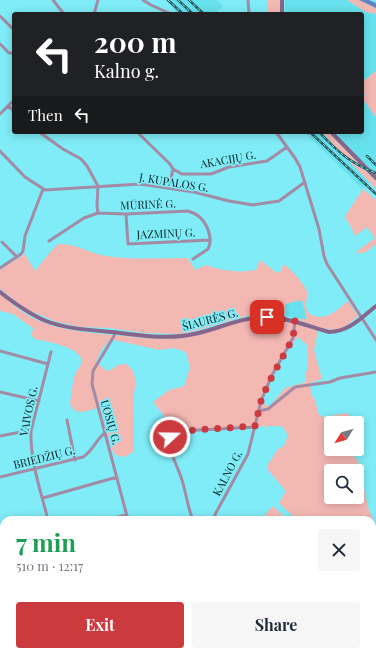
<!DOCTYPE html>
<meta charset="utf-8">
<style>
:root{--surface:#fff;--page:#f6f6f7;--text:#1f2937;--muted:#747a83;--accent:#ca3a3e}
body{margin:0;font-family:"Playfair Display",serif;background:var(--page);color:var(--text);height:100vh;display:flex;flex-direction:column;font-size:15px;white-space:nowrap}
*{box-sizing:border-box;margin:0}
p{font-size:13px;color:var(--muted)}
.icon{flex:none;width:22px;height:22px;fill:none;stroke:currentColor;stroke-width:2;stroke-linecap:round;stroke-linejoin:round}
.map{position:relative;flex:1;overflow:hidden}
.panel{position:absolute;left:0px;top:516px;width:376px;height:140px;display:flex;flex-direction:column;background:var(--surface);border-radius:12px 12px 0 0;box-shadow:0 2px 10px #0003}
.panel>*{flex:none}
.guide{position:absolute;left:12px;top:12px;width:352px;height:122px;border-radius:4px;box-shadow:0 2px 10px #0003;background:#202124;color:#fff;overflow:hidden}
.needle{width:26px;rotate:233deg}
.controls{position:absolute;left:324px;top:416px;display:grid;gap:8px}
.controls a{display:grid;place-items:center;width:40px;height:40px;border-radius:4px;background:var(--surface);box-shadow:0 2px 10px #0003;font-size:20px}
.pin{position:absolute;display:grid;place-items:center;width:34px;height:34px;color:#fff;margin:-17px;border-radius:8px;box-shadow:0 2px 6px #0006}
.me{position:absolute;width:44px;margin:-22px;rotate:69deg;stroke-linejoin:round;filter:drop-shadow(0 0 3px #0008)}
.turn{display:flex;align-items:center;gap:14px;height:84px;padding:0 16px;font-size:18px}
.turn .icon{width:52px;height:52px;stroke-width:2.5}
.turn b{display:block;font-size:28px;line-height:34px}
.then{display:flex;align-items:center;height:38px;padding:0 16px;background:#0003;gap:8px;font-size:15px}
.round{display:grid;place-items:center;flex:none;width:42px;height:42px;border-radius:4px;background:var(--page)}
.overview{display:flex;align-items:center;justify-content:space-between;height:68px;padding:0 16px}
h1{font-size:24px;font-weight:700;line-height:30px;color:#1e9e55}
.button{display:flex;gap:8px;margin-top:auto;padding:8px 16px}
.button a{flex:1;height:46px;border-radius:4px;background:var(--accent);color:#fff;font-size:16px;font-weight:700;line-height:46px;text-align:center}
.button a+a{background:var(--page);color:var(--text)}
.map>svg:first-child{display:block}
</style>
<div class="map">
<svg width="376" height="656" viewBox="0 0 376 656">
<rect width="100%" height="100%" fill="#7fecf7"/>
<path fill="#66e1ed" d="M 165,0 L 216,0 L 223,6 L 217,12 L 218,14 L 179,14 Z
M 285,0 L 347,0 L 366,12 L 376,14 L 376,71 L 362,82 L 362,14 L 285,14 Z
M 362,90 L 365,95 L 362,98 L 376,116 L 376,175 L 339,139 L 338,132 L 362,132 Z
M 304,132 L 322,132 L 369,182 L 363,189 Z
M 302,300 L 307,320 L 287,316 L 285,304 Z"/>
<path fill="#f4b8b3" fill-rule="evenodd" d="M 267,0 L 280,0 L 280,14 L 266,14 L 268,10 Z
M 347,0 L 359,0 L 376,8 L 376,14 L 366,12 Z
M 376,71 L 376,116 L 375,116 L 362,98 L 365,95 L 362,90 L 362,82 Z
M 322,132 L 328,132 L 360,165 L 343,155 Z
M 349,161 L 364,169 L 376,181 L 376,189 Z
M 363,189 L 376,200 L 376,244 C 370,249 364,256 356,252 L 375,238 L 367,227 L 355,236 L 350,225 L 345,218 L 347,213 Z
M 58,244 C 75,243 89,253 106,256 C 133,260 161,258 188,258 L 195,270 L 206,265 C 223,271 238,273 256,270 L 260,260 L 277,273 L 281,271 L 283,265 L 285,265 C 290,268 305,285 307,291 C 309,296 305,301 306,306 C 307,318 322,319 331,314 C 337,311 343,305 348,301 L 358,316 C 353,320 348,325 342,328 C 329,333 311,324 298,320 L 298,319 L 307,319 L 302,300 L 285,304 L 286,314 L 250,315 L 187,333 L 176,334 L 144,333 L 109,328 L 81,327 L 57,322 L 26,309 L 0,289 L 0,270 L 25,254 L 35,271 C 39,266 55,246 58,244 Z
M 0,294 C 11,303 22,313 35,319 C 62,332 94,333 124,336 C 145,338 167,341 188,337 C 211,334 232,322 255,319 C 277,317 298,324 318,331 L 314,350 L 322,379 L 310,383 L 311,394 L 315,400 L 319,415 L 324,417 L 346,413 L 349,415 L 351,423 L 331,423 L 331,449 L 334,449 C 338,458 345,453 353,456 C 355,457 356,459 358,461 L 368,507 L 376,527 L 376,656 L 87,656 L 92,652 L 372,652 L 372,520 L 297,520 L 279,503 L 286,491 L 268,470 L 267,466 L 278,449 L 284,446 L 288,435 L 282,426 L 170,429 L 168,421 L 153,402 L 169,390 L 184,386 L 190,368 L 186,352 L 174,348 L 159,350 L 110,339 L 102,349 L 96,361 L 104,369 L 109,371 L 118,365 L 127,364 L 133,371 L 136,382 L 133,398 L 134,449 L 132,453 L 124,457 L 116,455 L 113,452 L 100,407 C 89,410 74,418 70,403 C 72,393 72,381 76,372 C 78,369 80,367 81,364 C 87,348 45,341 35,339 L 32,336 L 31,332 L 34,329 L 13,314 L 0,311 ZM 298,337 L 308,346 L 308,370 L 305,372 L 306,382 L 285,388 L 270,406 L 262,404 C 266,388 286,349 298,337 ZM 331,471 L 357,471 L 357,497 L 331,497 Z
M 273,506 L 288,520 L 260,520 Z"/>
<path fill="#6583c2" d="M 359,0 L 369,0 L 376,3 L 376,8 Z"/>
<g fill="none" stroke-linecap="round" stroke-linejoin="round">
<path stroke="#a38ba5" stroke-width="3" d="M 53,0 L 64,14
M 143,0 L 151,5 L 171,14
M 248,0 L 249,14
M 94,14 L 98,0
M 0,16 L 14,30
M 0,44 L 9,53 L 14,53
M 8,106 L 14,111
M 0,114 L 14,100
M 39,132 L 63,149 L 81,159 L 87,166 L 98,186 L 97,206 L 98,213
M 137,132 L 170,164 L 173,169 L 182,174 L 211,174 L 229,167 L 267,161 L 287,147
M 276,132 L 295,158 L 300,167 L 319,229 L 324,256 L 327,264 L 376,340
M 0,151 L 25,177 L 45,190 L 140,184 L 194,192 L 229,201 L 253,205 L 279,201 L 305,182
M 169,188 L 173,169
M 126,214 L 128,244 L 210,240
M 49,241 L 84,218 L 98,213 L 126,214 L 188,211 C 191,212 194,213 197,215 C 206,221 214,238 208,249 L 193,259
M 2,242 L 17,257
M 0,268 L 21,254 L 23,251 L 25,236 L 43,189
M 115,332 L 114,336 L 93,371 L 92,384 L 128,520
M 0,351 L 48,364
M 0,392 L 39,401
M 259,411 L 268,409 L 295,387 L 330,382 L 340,378 L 376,372
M 67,420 L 75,460
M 0,436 L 26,431 L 31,431
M 0,477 L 83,457 C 93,451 96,439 105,433
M 43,498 L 117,477
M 48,520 C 41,492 30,461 31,431 L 51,352
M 104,520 L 127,515
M 193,520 C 187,506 186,491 181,477 C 177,465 166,447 171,434 L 180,431 L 255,427
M 212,520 L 248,454 L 261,401 L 272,375 L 293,338 L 295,321
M 0,544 L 4,549
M 0,617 L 4,615
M 0,650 L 4,649
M 145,652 L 145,656
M 170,652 L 172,656
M 200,652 L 203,656
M 224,652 L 227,656
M 248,652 L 251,656
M 292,652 L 294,656
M 86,656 L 91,652
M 120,656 L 120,652
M 205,656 L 211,652"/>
<path stroke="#88658b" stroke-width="4" d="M 282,14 L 282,0
M 331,132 L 376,178
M 0,292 C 14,303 29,314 46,321 C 67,329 90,330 112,332 C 139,335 167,340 194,334 C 216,330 238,318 261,317 C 285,316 307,326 329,332 C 349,332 362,317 376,306"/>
<g stroke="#295b61" stroke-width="2.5">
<path id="rail" d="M 168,0 L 183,14
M 178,0 L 193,14
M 189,0 L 204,14
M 310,132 L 376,194
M 319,132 C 337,151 351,164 376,173
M 367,156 L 376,165"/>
</g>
<use href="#rail" stroke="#7fecf7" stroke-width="1" stroke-dasharray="3" stroke-linecap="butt"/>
</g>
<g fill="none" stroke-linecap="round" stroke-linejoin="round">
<path stroke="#ca3a3e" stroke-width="7" stroke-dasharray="0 12.6" d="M 170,437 L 172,433 L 180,431 L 255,426 L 261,401 L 268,384 L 293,338 L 295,321 L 267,317"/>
</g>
<g text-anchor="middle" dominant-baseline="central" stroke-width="3.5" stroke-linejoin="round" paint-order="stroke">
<g font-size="11" fill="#02191c" stroke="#7fecf7">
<text transform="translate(228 159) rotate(-10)">AKACIJŲ G.</text>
<text transform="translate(174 182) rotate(9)">J. KUPALOS G.</text>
<text transform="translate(148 204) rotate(-2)">MŪRINĖ G.</text>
<text transform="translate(166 233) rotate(-2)">JAZMINŲ G.</text>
<text transform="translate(210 319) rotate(-15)">ŠIAURĖS G.</text>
<text transform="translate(28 411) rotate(-78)">VAIVOS G.</text>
<text transform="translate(111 422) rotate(74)">UOSIŲ G.</text>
<text transform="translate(44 457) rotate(-14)">BRIEDŽIŲ G.</text>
<text transform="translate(227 473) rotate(-62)">KALNO G.</text>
</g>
</g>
</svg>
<div class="controls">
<a><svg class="needle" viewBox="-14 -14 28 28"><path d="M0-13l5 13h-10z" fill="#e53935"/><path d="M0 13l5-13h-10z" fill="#747a83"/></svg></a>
<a><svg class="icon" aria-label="search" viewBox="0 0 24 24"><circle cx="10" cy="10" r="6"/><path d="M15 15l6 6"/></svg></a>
</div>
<div class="pin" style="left:267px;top:317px;background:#d93025"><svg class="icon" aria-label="arrive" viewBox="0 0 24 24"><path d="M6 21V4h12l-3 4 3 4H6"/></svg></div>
<svg class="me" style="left:170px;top:437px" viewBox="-20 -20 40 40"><circle r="17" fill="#ca3a3e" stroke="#fff" stroke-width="3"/><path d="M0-11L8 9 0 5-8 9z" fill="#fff"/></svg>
<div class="guide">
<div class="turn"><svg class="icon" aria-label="left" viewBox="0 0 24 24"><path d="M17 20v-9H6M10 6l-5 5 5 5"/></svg><div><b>200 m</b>Kalno g.</div></div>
<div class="then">Then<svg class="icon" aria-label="left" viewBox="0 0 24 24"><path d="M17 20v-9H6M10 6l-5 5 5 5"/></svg></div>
</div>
<section class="panel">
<div class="overview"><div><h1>7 min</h1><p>510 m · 12:17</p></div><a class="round"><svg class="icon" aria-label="close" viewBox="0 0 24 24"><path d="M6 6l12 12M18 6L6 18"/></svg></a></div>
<div class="button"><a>Exit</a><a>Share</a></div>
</section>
</div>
